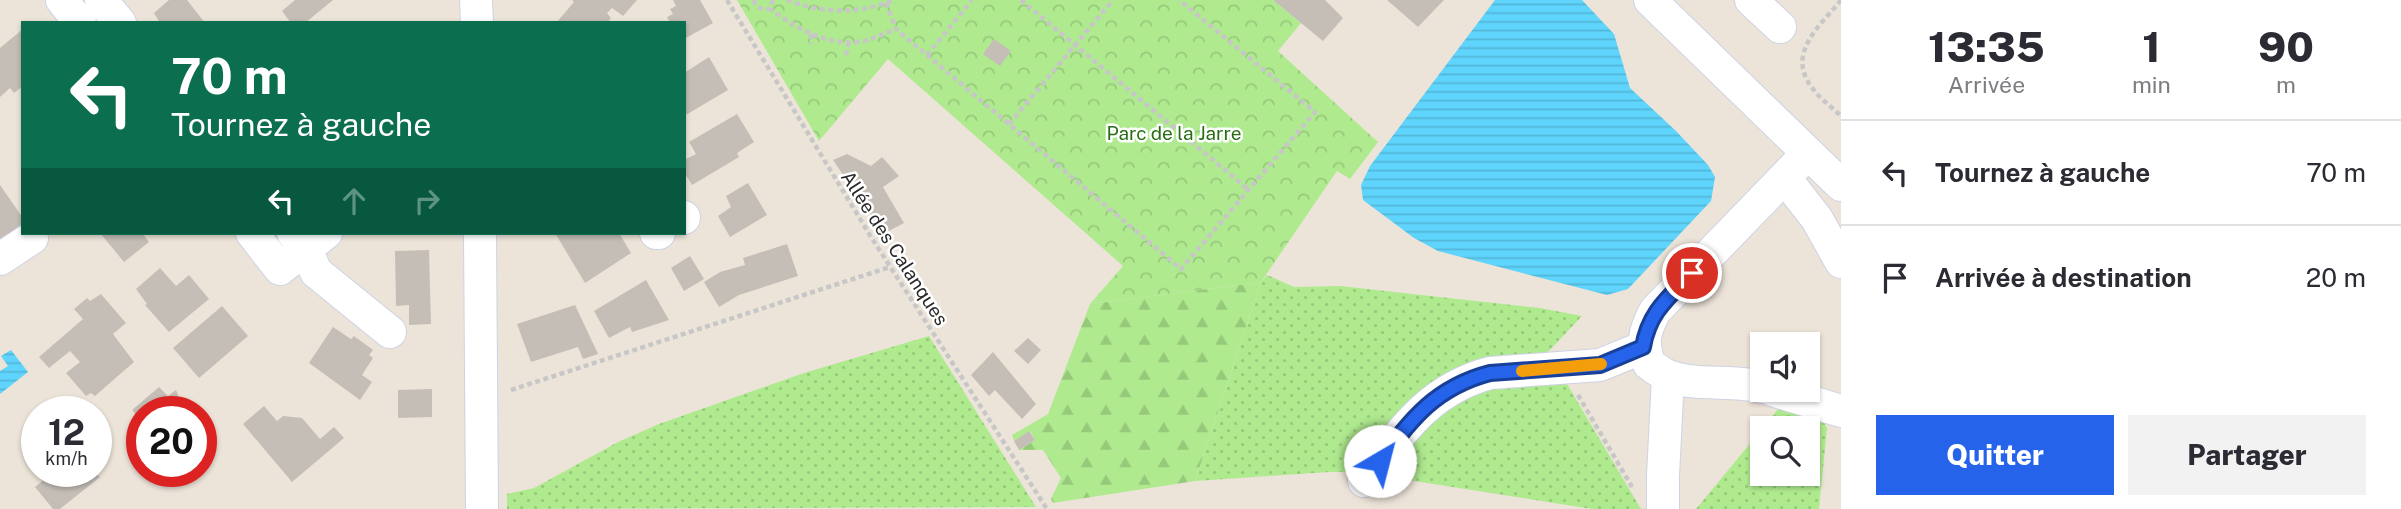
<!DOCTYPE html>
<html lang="fr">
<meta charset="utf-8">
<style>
:root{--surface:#fff;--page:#f2f2f3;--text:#2b2b33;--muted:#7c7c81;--line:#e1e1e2;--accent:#2563eb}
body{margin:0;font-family:"Public Sans",sans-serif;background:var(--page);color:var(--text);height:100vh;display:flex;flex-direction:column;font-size:26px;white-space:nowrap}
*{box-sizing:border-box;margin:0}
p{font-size:23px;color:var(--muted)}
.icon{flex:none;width:38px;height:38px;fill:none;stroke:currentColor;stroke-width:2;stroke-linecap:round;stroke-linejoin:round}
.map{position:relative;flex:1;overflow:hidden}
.panel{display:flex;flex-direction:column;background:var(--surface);width:560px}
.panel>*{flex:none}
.guide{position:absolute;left:21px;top:21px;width:665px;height:214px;border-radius:0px;box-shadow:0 2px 5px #0004;background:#0b6e4f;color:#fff;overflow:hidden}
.tools{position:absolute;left:1750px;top:332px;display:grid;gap:14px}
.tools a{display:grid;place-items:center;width:70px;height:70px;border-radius:0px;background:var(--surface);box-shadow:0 2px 5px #0004;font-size:35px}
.speed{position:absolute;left:21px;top:396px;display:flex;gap:14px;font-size:35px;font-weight:700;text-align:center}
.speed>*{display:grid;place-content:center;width:91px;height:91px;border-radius:50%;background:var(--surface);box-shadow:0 2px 5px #0004;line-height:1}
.speed small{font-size:18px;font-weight:400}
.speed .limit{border:10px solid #d22;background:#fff;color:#111}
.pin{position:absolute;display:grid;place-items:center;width:60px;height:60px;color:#fff;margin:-30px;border:4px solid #fff;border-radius:50%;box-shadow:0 2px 7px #0007}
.me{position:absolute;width:77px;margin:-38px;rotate:37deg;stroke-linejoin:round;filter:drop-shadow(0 0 5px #0008)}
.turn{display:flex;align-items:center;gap:24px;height:147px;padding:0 35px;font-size:32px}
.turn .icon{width:91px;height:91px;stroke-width:2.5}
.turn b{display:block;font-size:49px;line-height:60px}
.lanes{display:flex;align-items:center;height:66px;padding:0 35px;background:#0003;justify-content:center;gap:35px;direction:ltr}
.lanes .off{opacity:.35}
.eta{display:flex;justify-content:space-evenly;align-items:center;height:119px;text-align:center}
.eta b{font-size:42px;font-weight:800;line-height:49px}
.button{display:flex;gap:14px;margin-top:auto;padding:14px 35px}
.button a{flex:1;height:80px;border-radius:0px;background:var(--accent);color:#fff;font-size:28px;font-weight:800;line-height:80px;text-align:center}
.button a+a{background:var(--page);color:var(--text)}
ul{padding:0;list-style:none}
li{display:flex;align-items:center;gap:21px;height:105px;padding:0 35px;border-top:2px solid var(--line)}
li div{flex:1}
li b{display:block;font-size:26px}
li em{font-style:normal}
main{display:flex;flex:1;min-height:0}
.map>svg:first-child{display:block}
</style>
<main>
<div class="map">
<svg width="1841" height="509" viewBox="0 0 1841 509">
<defs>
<pattern id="grass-dots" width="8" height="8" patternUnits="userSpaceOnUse" patternTransform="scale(1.75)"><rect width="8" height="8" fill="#afea8f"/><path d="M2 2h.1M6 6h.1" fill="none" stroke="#97c97b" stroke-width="1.8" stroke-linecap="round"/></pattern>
<pattern id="forest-firs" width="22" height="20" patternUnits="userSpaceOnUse" patternTransform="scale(1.75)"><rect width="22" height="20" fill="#afea8f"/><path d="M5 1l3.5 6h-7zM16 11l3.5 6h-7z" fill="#97c97b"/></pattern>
<pattern id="park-crowns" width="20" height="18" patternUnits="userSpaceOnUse" patternTransform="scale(1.75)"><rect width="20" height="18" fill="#afea8f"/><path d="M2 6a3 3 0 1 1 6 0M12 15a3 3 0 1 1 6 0" fill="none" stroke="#97c97b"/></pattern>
<pattern id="water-rules" width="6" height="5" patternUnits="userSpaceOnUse" patternTransform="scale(1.75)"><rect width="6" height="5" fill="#5fd4fc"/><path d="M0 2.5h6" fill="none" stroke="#53b6d8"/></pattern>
</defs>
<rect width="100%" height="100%" fill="#ede4d9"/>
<path fill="url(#grass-dots)" d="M 1267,275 L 1294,287 L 1340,286 L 1540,308 L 1582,316 L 1548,352 L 1641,509 L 1592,509 L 1389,477 L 1378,491 L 1349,472 L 1329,472 L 1195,481 L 1261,282 Z
M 929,336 L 1036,507 L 507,509 L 507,494 L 534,488 L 618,442 L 659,424 L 804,373 Z
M 1796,408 L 1821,416 L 1827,428 L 1819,509 L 1696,509 L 1762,429 L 1762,474 L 1808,474 L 1808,429 L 1762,429 L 1778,409 Z"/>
<path fill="url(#forest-firs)" d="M 1261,282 L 1195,481 L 1053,503 L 1051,499 L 1061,478 L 1043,450 L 1019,450 L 1035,440 L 1030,431 L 1014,441 L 1012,435 L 1048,414 L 1090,304 Z"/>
<path fill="url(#park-crowns)" d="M 737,0 L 1273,0 L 1301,23 L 1278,51 L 1378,142 L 1350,179 L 1337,171 L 1261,282 L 1090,304 L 1123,266 L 888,59 L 819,141 Z"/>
<path fill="url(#water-rules)" d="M 1495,0 L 1582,0 L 1614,34 L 1630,88 L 1676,131 L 1708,165 L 1715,177 L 1711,201 L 1628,289 L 1607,295 L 1438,251 L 1414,238 L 1363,200 L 1361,185 L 1370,166 Z
M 11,350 L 28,372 L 0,394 L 0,371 L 8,366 L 1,356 Z"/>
<path fill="#c4beb6" d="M 169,0 L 187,0 L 205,23 L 160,23 L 154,13 Z
M 295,0 L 333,0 L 305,23 L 291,23 L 282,11 Z
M 572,0 L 637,0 L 623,16 L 612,8 L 607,13 L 611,18 L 607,23 L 556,23 L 574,2 Z
M 673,0 L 700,0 L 713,23 L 684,39 L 684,23 L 670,23 L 667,17 L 673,14 L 670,9 L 676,6 Z
M 1273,0 L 1325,0 L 1343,18 L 1323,41 Z
M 1387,0 L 1444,0 L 1418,27 Z
M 23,29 L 23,86 L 14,93 L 10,88 L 0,97 L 0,48 Z
M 994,39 L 1011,51 L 1000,66 L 983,54 Z
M 709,57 L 728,90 L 684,116 L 684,73 Z
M 737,114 L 754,142 L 737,153 L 739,157 L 692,185 L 684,172 L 684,160 L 696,154 L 689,142 Z
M 847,154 L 871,166 L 882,157 L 899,176 L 883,187 L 904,223 L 883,234 L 833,160 Z
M 748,183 L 767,215 L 730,237 L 718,216 L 731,207 L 726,196 Z
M 0,185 L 23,218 L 23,230 L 0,246 Z
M 100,233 L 142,233 L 149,242 L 124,262 Z
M 555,233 L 619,233 L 631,253 L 585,283 Z
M 787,244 L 798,276 L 739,295 L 719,307 L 704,282 L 720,272 L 745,265 L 743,258 Z
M 429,250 L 431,324 L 409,325 L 409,305 L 396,306 L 395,251 Z
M 690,256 L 704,279 L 684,291 L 671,268 Z
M 160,268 L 176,286 L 189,275 L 209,299 L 169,332 L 145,305 L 147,304 L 136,289 Z
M 646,280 L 669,320 L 632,332 L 630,327 L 609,338 L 594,311 Z
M 101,294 L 126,323 L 113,334 L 134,362 L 95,396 L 91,393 L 86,396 L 66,373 L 80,362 L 70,351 L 49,368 L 39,357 L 83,319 L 74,309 L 87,298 L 90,301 Z
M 575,305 L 598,354 L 583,359 L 578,347 L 531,362 L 517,324 Z
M 222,306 L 248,336 L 199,378 L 173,348 Z
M 333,327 L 351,339 L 354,336 L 373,350 L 369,355 L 373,358 L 362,375 L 372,382 L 360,400 L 309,363 Z
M 1028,338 L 1041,350 L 1028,364 L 1014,351 Z
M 993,352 L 1036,404 L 1022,419 L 995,390 L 989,396 L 971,375 Z
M 159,387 L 168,396 L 176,390 L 183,408 L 177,411 L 142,411 L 142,422 L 132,410 Z
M 432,389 L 432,417 L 398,418 L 398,390 Z
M 264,406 L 277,421 L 283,416 L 302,418 L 320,439 L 334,427 L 344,438 L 292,482 L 243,424 Z
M 1029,431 L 1035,440 L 1019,450 L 1014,441 Z
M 55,471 L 94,471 L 100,477 L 60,509 L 53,509 L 35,487 Z"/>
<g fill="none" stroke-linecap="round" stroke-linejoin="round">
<g stroke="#ced2e4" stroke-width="34">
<path id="minor" d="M 62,0 L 80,23
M 101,0 L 120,23
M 476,0 L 477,23
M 1650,0 L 1841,185
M 1751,0 L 1780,27
M 1785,178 L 1817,219 L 1841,262
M 684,217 L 684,218
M 252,233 L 280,269 L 326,233
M 293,233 L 306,249 L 316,272 L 390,332
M 480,233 L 482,509
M 656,233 L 659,233
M 0,259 L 32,238
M 1762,387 C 1732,379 1697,387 1668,376 C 1661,373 1655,368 1649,364 C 1642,341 1644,332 1655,311 L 1808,153
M 1772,390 L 1841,411
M 1364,481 C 1401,433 1427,390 1490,373 L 1600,365 L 1644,347
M 1663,509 L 1663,476 L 1668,376"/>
</g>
<path stroke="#c7c7c7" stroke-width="4.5" stroke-dasharray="5 3.5" stroke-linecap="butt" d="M 727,0 L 871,237 L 1047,509
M 754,0 C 755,9 762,9 770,9
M 773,0 L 770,9 C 796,28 830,48 864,41 C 875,38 885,33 896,29
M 787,0 C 822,13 858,15 893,0
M 1021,0 L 1249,190
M 1841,0 C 1819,27 1785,54 1813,89 C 1820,99 1832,107 1841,116
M 886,3 L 896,29 L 1181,269 L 1315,112 L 1179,0
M 811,34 L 811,44
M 846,55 L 849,41
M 927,55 L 972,0
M 1009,124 L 1113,0
M 511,390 L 890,267
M 1578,395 L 1632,487"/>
<use href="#minor" stroke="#fff" stroke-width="32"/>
</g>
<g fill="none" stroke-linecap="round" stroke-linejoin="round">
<g stroke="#184099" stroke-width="18">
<path id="route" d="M 1380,461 C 1411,419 1436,387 1490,373 L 1600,365 L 1643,347 C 1649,312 1668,298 1692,273"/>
</g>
<use href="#route" stroke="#2563eb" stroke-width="12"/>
<path stroke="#f59e0b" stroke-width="12" d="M 1522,371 L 1601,364"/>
</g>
<g text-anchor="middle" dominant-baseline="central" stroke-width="5" stroke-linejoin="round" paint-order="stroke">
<g font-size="19" fill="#266e12" stroke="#fff">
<text x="1174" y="133">Parc de la Jarre</text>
</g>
<g font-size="19" fill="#292929" stroke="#fff">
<text transform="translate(895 248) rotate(57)">Allée des Calanques</text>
</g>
</g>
</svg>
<div class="tools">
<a><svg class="icon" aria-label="sound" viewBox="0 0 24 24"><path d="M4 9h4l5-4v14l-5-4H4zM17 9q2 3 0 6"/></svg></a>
<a><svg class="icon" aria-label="search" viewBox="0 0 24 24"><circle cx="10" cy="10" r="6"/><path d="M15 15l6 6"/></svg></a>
</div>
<div class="speed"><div>12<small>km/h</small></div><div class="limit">20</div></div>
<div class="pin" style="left:1692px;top:273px;background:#d93025"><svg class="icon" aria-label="arrive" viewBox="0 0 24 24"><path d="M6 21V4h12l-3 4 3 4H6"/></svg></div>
<svg class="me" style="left:1380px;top:461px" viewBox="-20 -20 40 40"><circle r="19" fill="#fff"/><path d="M0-13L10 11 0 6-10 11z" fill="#2563eb"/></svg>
<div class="guide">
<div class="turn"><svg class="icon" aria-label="left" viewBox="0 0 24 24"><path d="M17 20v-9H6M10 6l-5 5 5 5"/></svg><div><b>70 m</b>Tournez à gauche</div></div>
<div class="lanes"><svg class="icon" aria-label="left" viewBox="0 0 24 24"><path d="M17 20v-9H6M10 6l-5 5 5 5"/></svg><svg class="icon off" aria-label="ahead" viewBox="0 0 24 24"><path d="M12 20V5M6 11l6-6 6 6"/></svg><svg class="icon off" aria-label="right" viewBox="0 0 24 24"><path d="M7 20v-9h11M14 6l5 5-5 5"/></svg></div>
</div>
</div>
<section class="panel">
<div class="eta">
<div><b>13:35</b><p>Arrivée</p></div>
<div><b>1</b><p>min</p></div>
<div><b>90</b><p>m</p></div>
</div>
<ul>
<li><svg class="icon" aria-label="left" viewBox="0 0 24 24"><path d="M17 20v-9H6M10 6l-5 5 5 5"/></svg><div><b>Tournez à gauche</b></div><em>70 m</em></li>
<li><svg class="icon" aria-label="arrive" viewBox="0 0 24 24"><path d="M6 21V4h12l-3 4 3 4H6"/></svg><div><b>Arrivée à destination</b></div><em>20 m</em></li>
</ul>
<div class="button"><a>Quitter</a><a>Partager</a></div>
</section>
</main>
